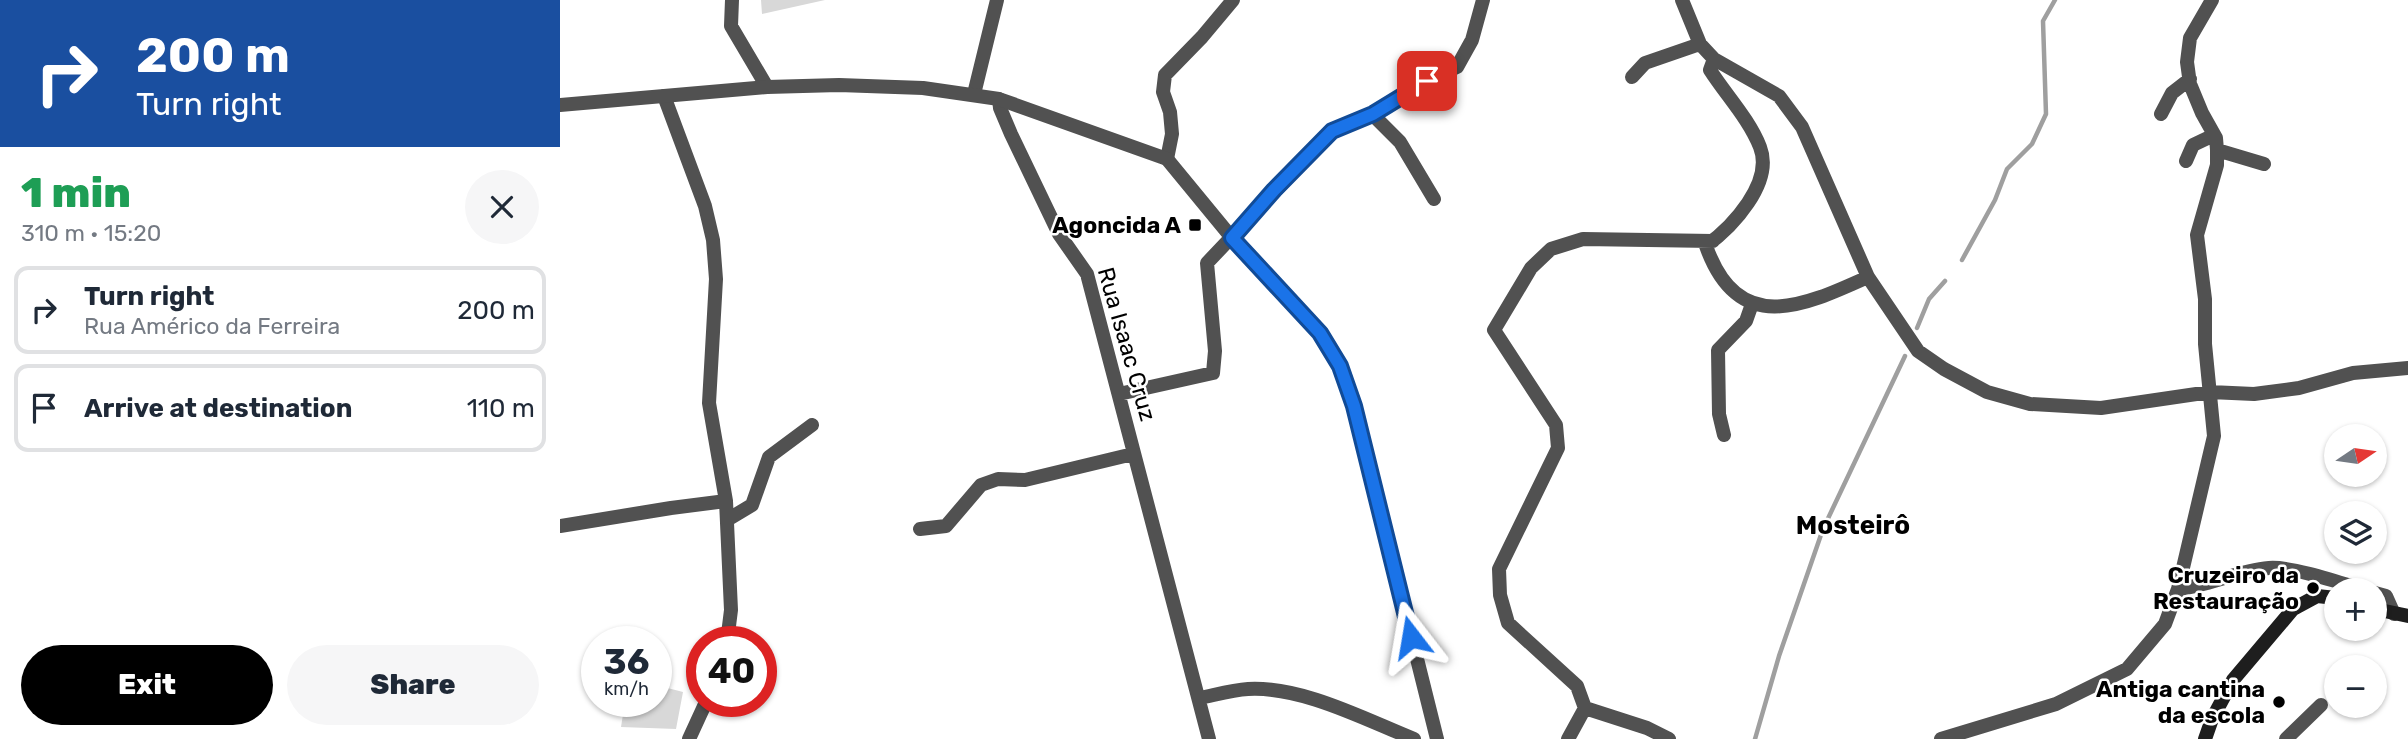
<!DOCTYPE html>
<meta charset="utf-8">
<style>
:root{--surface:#fff;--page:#f6f6f7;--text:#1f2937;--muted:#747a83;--line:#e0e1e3;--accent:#000}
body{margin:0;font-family:Rubik,sans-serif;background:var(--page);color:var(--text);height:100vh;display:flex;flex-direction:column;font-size:26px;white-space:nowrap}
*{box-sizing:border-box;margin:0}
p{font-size:23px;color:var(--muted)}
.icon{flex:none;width:38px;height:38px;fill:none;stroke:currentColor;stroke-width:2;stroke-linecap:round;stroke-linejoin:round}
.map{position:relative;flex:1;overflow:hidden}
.drawer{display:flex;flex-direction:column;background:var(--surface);width:560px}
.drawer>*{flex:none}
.banner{background:#1a4fa0;color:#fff;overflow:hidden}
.needle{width:46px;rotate:77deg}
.fabs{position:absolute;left:1764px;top:424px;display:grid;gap:14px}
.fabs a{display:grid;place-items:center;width:63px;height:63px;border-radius:50%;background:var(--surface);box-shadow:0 2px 5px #0004;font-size:35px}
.speed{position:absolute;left:21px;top:626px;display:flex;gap:14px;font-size:35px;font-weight:700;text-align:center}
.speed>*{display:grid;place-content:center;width:91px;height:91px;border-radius:50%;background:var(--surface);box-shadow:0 2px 5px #0004;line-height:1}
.speed small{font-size:18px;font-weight:400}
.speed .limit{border:10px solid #d22;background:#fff;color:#111}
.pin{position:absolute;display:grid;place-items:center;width:60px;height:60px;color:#fff;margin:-30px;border-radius:14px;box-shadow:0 4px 10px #0006}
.me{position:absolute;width:77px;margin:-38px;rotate:346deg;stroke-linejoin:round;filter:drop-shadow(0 0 5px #0008)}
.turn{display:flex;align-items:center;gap:24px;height:147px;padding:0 21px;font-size:32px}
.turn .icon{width:91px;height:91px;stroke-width:2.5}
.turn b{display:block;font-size:49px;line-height:60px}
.round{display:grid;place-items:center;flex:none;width:74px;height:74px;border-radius:37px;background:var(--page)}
.summary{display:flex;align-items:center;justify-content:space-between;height:119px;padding:0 21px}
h1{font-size:42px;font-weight:800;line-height:52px;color:#1e9e55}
.action{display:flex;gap:14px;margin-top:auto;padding:14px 21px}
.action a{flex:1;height:80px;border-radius:42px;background:var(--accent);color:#fff;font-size:28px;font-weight:800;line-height:80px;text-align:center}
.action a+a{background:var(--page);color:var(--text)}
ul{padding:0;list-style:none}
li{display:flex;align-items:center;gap:21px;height:88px;margin:0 14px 10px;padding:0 7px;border:4px solid var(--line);border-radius:14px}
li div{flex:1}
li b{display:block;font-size:26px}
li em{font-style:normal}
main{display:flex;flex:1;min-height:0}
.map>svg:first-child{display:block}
</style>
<main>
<section class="drawer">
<div class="banner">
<div class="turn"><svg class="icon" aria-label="right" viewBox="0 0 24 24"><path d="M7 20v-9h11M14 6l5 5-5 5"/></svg><div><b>200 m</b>Turn right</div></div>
</div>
<div class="summary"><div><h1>1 min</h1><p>310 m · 15:20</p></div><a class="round"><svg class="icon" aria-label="close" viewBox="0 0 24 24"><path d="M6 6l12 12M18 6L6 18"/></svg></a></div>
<ul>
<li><svg class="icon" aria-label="right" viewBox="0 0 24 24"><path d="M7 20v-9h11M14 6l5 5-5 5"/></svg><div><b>Turn right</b><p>Rua Américo da Ferreira</p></div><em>200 m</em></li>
<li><svg class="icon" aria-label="arrive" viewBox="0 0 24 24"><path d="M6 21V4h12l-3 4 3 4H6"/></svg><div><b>Arrive at destination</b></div><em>110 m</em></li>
</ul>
<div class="action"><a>Exit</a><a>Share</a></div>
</section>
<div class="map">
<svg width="1848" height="739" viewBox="0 0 1848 739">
<rect width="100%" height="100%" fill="#fff"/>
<path fill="#d8d8d8" d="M 201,0 L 265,0 L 202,14 Z
M 96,685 L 123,692 L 116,729 L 61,727 L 65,702 L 96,702 Z"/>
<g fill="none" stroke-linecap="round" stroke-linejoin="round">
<path stroke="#9f9f9f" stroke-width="4.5" d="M 1402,260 L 1435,200 L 1447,169 L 1472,144 L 1486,114 L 1483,21 L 1495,0
M 1357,328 L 1369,299 L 1385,281
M 1195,739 L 1219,656 L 1263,529 L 1345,356"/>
<path stroke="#515151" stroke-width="14" d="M 172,0 L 171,26 L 207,87
M 1122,0 L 1140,44 L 1154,59 L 1219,96 L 1242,127 L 1308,277 L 1358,351 L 1384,369 L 1427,392 L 1470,404 L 1541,408 L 1650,392 L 1694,394 L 1739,388 L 1793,373 L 1848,368
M 1154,59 L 1150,70 C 1166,95 1189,119 1200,147 C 1214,183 1172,227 1146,246 C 1178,336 1242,307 1308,277
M 1072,77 L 1085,63 L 1140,44
M 414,94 L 437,0
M 104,96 L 145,206 L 153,240 L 156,279 L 149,403 L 166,501 L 171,610 L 167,642
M 439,99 L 440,108 L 451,134 L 499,234 L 527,274 L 649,739
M 1601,114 L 1612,93 L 1630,79
M 813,115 L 840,142 L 874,199
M 1657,150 L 1704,164
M 607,159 L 612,134 L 610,112 L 603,92 L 605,75 L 642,37 L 673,0
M 1626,161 L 1633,145 L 1654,135
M 559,394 L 653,373 L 655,351 L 647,263 L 772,131 L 813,115 L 867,81 L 897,67 L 912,40 L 923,0
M 1164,435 L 1159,414 L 1158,350 L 1186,321 L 1192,304
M 167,520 L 192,505 L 209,457 L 252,425
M 0,526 L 111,508 L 166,501
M 360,529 L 386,526 L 421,485 L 438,479 L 465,480 L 573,454
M 1618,589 C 1650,585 1677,571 1709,568 C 1731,566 1781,583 1804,590
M 1815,593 L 1826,596 L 1834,614
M 640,698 C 655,695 672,690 688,689 C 742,686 804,719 854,739
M 1025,708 L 1017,686 L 948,623 L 940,595 L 939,569 L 998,448 L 996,425 L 934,330 L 971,268 L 991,249 L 1023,239 L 1153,241
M 1025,708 L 1087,728 L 1109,739
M 129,739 L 146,702
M 1008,739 L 1025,708
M 1381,739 L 1496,704 L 1567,669 L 1605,624 L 1618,589 L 1654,436 L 1645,344 L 1645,299 L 1637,235 L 1657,165 L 1657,150 L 1656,138 L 1642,113 L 1630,84 L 1627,62 L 1630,38 L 1652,0
M 1726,739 L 1761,705"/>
<path stroke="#515151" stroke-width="14" d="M 0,105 L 207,87 L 279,85 L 363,88 L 439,99 L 607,159 L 672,238 L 760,333 L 781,366 L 794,406 L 877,739"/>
<path stroke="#1e1e1e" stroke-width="14" d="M 1815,609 L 1848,616
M 1645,739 L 1652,719 L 1673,680 L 1733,609 L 1757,596 L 1776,598"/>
</g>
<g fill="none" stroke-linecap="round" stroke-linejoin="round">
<g stroke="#114b97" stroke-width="18">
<path id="route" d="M 851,637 L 794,406 L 780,366 L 760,333 L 672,238 L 714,190 L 772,131 L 813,114 L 867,81"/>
</g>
<use href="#route" stroke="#1a73e8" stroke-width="12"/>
</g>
<g fill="#000" stroke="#fff" stroke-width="2.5">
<rect x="628" y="218" width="14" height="14" rx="3.5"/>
<circle cx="1753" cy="588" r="7"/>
<circle cx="1719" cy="702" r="7"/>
</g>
<g text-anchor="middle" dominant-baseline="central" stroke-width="5" stroke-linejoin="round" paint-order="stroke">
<g font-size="23" font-weight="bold" fill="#000" stroke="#fff" text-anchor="end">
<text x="621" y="225">Agoncida A</text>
<text x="1739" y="575">Cruzeiro da<tspan x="1739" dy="26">Restauração</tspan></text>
<text x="1705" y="689">Antiga cantina<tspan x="1705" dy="26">da escola</tspan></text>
</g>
<g font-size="23" fill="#000" stroke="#fff">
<text transform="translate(567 344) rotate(74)">Rua Isaac Cruz</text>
</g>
<g font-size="26" font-weight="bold" fill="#000" stroke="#fff">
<text x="1293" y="525">Mosteirô</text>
</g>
</g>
</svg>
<div class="fabs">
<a><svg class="needle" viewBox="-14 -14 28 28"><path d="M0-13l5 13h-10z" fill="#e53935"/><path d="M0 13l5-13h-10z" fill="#747a83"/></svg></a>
<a><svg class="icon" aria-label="layers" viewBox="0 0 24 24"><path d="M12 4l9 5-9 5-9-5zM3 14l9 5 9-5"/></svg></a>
<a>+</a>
<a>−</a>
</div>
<div class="speed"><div>36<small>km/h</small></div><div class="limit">40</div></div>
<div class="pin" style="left:867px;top:81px;background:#d93025"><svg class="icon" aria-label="arrive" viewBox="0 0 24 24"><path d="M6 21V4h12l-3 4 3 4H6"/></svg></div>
<svg class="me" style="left:851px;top:637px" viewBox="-20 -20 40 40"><path d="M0-17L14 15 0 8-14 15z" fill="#1a73e8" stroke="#fff" stroke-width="4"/></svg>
</div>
</main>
